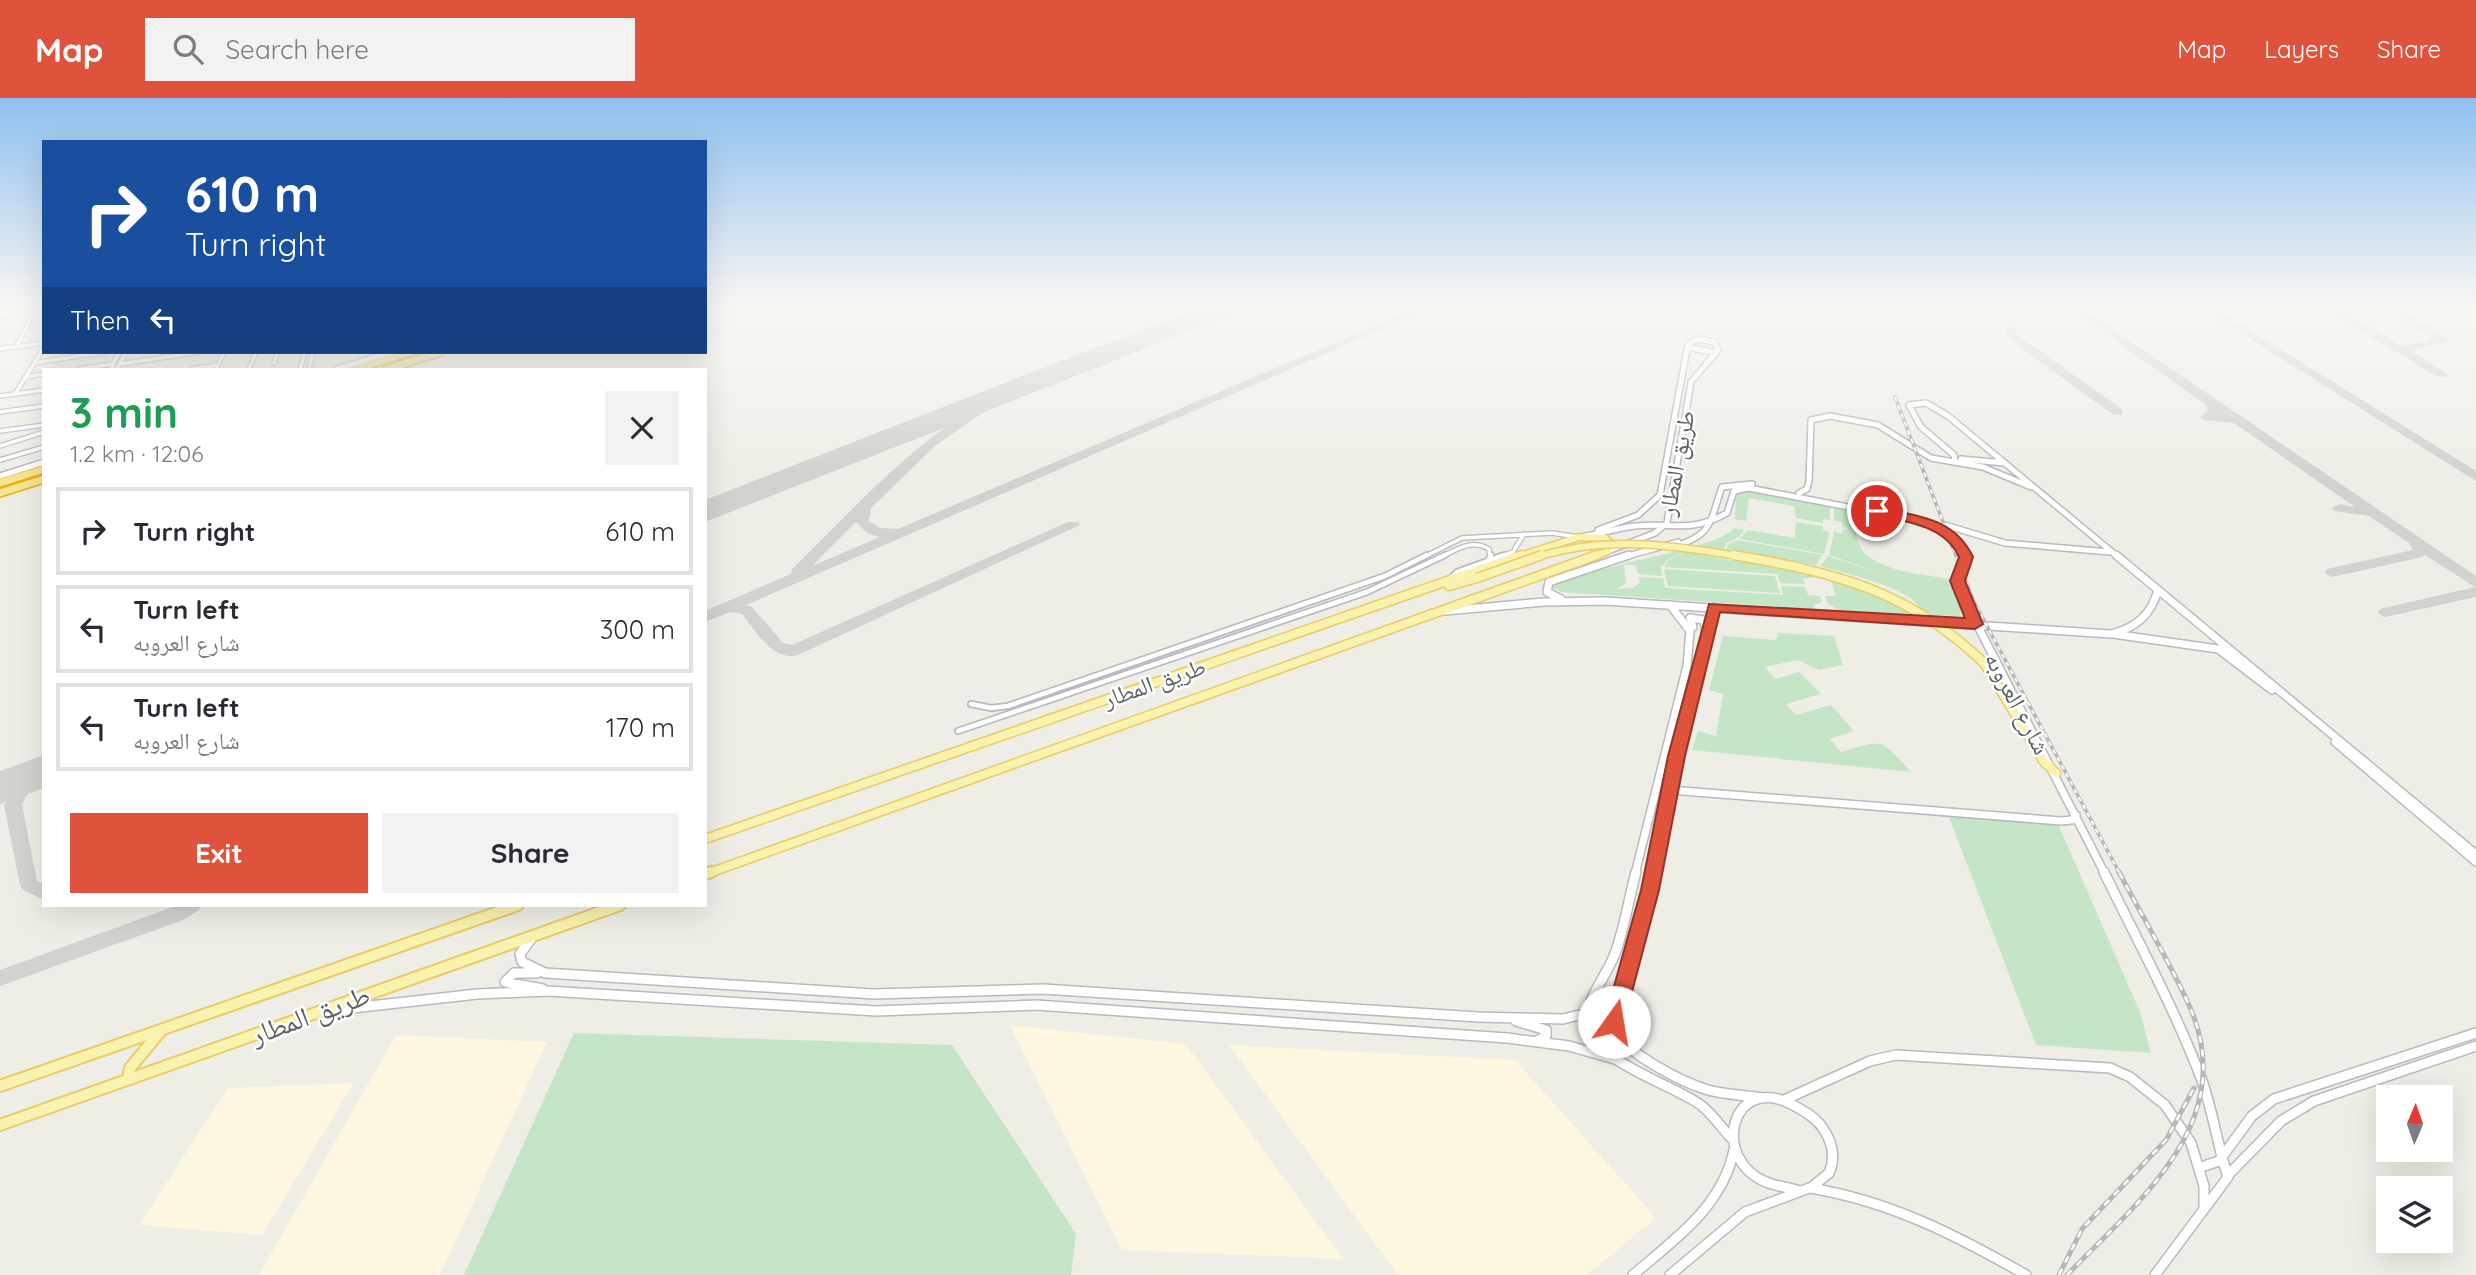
<!DOCTYPE html>
<meta charset="utf-8">
<style>
:root{--surface:#fff;--page:#f2f2f3;--text:#2b2b33;--muted:#7c7c81;--line:#e1e1e2;--accent:#df523c}
body{margin:0;font-family:Quicksand,"Noto Naskh Arabic",sans-serif;background:var(--page);color:var(--text);height:100vh;display:flex;flex-direction:column;font-size:26px;white-space:nowrap}
*{box-sizing:border-box;margin:0}
p{font-size:23px;color:var(--muted)}
.icon{flex:none;width:38px;height:38px;fill:none;stroke:currentColor;stroke-width:2;stroke-linecap:round;stroke-linejoin:round}
.map{position:relative;flex:1;overflow:hidden}
.drawer{position:absolute;left:42px;top:270px;width:665px;height:539px;display:flex;flex-direction:column;background:var(--surface);border-radius:0px;box-shadow:0 7px 28px #0002}
.drawer>*{flex:none}
.banner{position:absolute;left:42px;top:42px;width:665px;height:214px;border-radius:0px;box-shadow:0 7px 28px #0002;background:#1a4fa0;color:#fff;overflow:hidden}
.needle{width:46px;rotate:2deg}
.controls{position:absolute;left:2376px;top:987px;display:grid;gap:14px}
.controls a{display:grid;place-items:center;width:77px;height:77px;border-radius:0px;background:var(--surface);box-shadow:0 7px 28px #0002;font-size:35px}
.pin{position:absolute;display:grid;place-items:center;width:60px;height:60px;color:#fff;margin:-30px;border:4px solid #fff;border-radius:50%;box-shadow:0 2px 7px #0007}
.me{position:absolute;width:77px;margin:-38px;rotate:13deg;stroke-linejoin:round;filter:drop-shadow(0 0 5px #0008)}
.turn{display:flex;align-items:center;gap:24px;height:147px;padding:0 28px;font-size:32px}
.turn .icon{width:91px;height:91px;stroke-width:2.5}
.turn b{display:block;font-size:49px;line-height:60px}
.then{display:flex;align-items:center;height:66px;padding:0 28px;background:#0003;gap:14px;font-size:26px}
.round{display:grid;place-items:center;flex:none;width:74px;height:74px;border-radius:0px;background:var(--page)}
.summary{display:flex;align-items:center;justify-content:space-between;height:119px;padding:0 28px}
h1{font-size:42px;font-weight:700;line-height:52px;color:#1e9e55}
.button{display:flex;gap:14px;margin-top:auto;padding:14px 28px}
.button a{flex:1;height:80px;border-radius:0px;background:var(--accent);color:#fff;font-size:28px;font-weight:700;line-height:80px;text-align:center}
.button a+a{background:var(--page);color:var(--text)}
ul{padding:0;list-style:none}
li{display:flex;align-items:center;gap:21px;height:88px;margin:0 14px 10px;padding:0 14px;border:4px solid var(--line);border-radius:0px}
li div{flex:1}
li b{display:block;font-size:26px}
li em{font-style:normal}
header{display:flex;align-items:center;gap:42px;box-sizing:border-box;height:98px;padding:0 35px;background:var(--accent);color:#fff}
header strong{font-size:33px}
nav{display:flex;gap:38px;margin-inline-start:auto;font-size:24px}
.search{width:490px;height:63px;background:var(--page);display:flex;align-items:center;gap:18px;box-sizing:border-box;padding:0 24px;border-radius:0px;color:var(--muted);font-size:26px}
.map>svg:first-child{display:block}
</style>
<header>
<strong>Map</strong>
<div class="search"><svg class="icon" aria-label="search" viewBox="0 0 24 24"><circle cx="10" cy="10" r="6"/><path d="M15 15l6 6"/></svg>Search here</div>
<nav><a>Map</a><a>Layers</a><a>Share</a></nav>
</header>
<div class="map">
<svg width="2476" height="1177" viewBox="0 0 2476 1177">
<rect width="100%" height="100%" fill="#efeee6"/>
<path fill="#fcf7de" d="M 1010,927 L 1186,946 L 1343,1161 L 1122,1152 Z
M 396,937 L 547,944 L 440,1177 L 259,1177 Z
M 1229,947 L 1515,962 L 1656,1120 L 1587,1177 L 1398,1177 Z
M 354,985 L 262,1137 L 139,1127 L 228,990 Z"/>
<path fill="#c4e5c6" d="M 1746,392 L 1821,405 L 1830,409 L 1830,422 L 1823,421 L 1823,425 L 1796,420 L 1794,408 L 1749,400 L 1746,423 L 1735,421 L 1736,398 Z
M 1843,409 L 1855,411 C 1856,422 1855,434 1858,444 C 1867,473 1926,477 1951,481 L 1961,514 L 1959,518 L 1838,512 L 1827,505 L 1825,498 L 1836,498 L 1831,482 L 1819,481 L 1818,477 L 1919,509 C 1909,490 1842,474 1820,468 L 1828,458 L 1892,479 L 1829,457 L 1834,434 L 1842,436 L 1842,431 L 1849,432 L 1842,428 L 1842,424 L 1834,423 L 1834,410 Z
M 1796,424 L 1823,428 L 1823,432 L 1830,434 L 1824,456 L 1740,441 L 1747,432 L 1795,440 Z
M 1734,430 L 1744,432 L 1739,439 L 1726,445 L 1724,452 L 1701,448 L 1700,457 L 1814,476 L 1814,480 L 1803,480 L 1805,486 L 1780,485 L 1777,476 L 1664,469 L 1669,462 L 1685,455 C 1673,458 1668,461 1661,469 L 1662,478 L 1638,476 L 1636,467 L 1624,467 L 1626,485 L 1617,491 L 1632,490 L 1640,485 L 1638,479 L 1663,480 L 1665,490 L 1783,497 L 1781,488 L 1805,489 L 1808,497 L 1820,498 L 1822,504 L 1814,507 L 1814,511 L 1561,494 L 1552,489 C 1586,468 1720,451 1734,430 Z
M 1738,442 L 1823,457 L 1816,467 L 1726,452 L 1728,446 Z
M 1664,471 L 1775,478 L 1780,495 L 1668,488 Z
M 1778,535 L 1834,538 L 1843,567 L 1819,572 L 1798,562 L 1765,569 L 1775,581 L 1799,574 L 1821,596 L 1786,606 L 1796,617 L 1831,607 L 1854,633 L 1830,641 L 1841,654 C 1885,641 1880,640 1911,674 L 1692,652 L 1698,633 L 1716,638 L 1723,596 L 1709,592 L 1723,538 L 1776,542 Z
M 1949,719 L 2058,726 L 2140,914 L 2151,955 L 2036,947 Z
M 574,935 L 952,947 L 1076,1136 L 1071,1177 L 464,1177 Z"/>
<g fill="none" stroke-linecap="round" stroke-linejoin="round">
<path fill="#d2d2ce" fill-rule="evenodd" d="M 1421,208 L 1436,208 L 746,507 L 752,509 L 783,545 L 792,547 L 1068,424 L 1078,424 L 1080,427 L 798,557 C 773,564 756,533 742,516 L 730,514 L 705,524 L 705,513 L 791,476 L 792,471 C 856,409 917,338 998,297 C 1007,292 1017,285 1027,286 L 1029,289 L 984,314 L 936,347 L 871,410 L 869,423 L 880,430 L 898,431 ZM 856,424 L 867,435 L 880,439 L 812,468 Z
M 2066,208 L 2079,208 L 2476,478 L 2476,499 L 2385,519 L 2380,517 L 2378,514 L 2380,511 L 2475,489 L 2425,457 L 2418,460 L 2332,479 L 2327,477 L 2325,474 L 2327,471 L 2413,452 L 2409,445 L 2369,418 L 2334,413 L 2332,410 L 2339,406 L 2355,409 L 2234,325 L 2203,322 L 2201,319 L 2208,313 L 2205,306 Z
M 2198,208 L 2211,208 L 2476,373 L 2476,383 Z
M 2320,208 L 2334,208 L 2402,248 L 2433,241 L 2381,208 L 2394,208 L 2447,240 L 2447,244 L 2411,253 L 2448,276 L 2446,279 L 2438,279 Z
M 2012,228 L 2018,231 L 2016,236 L 2122,311 L 2122,317 L 2114,317 L 2006,239 L 2006,231 Z
M 44,668 L 44,684 L 26,698 L 22,707 L 37,783 L 44,786 L 44,802 L 23,792 L 20,787 L 4,707 L 14,689 Z
M 178,807 L 202,807 L 199,812 L 183,822 L 0,888 L 0,872 Z"/>
<path fill="#d2d2ce" fill-rule="evenodd" d="M 1202,208 L 1242,208 L 1238,214 L 705,424 L 705,402 Z
M 44,657 L 44,690 L 0,706 L 0,673 Z"/>
<g stroke="#b8bbbf" stroke-width="6">
<path id="street-far1" d="M 16,249 L 35,213
M 0,251 L 44,245
M 34,265 L 106,254
M 274,265 L 277,255 L 281,254
M 120,266 L 201,254
M 79,271 L 113,266
M 111,271 L 119,254
M 117,271 L 126,254
M 192,271 L 218,267
M 216,271 L 224,254
M 249,271 L 256,254
M 300,271 L 305,254
M 309,271 L 313,254
M 25,279 L 44,276
M 15,296 L 44,250
M 0,298 L 44,292
M 0,314 L 44,308
M 0,333 L 44,327
M 0,348 L 44,334
M 0,362 L 44,349
M 1424,459 L 1462,440 L 1552,435 L 1578,439
M 1441,459 C 1458,451 1471,441 1489,451 L 1490,459
M 1499,459 L 1513,454 L 1524,436"/>
</g>
<g stroke="#b8bbbf" stroke-width="8">
<path id="street" d="M 1487,465 L 1491,457
M 1451,480 L 1457,474 L 1504,457
M 971,606 L 991,610 L 1008,608 L 1385,478 L 1427,457
M 958,633 L 1367,494 L 1445,457"/>
</g>
<g stroke="#b7babf" stroke-width="8">
<path id="secondary-far2" d="M 0,217 L 44,212
M 1687,249 L 1716,255
M 337,271 L 392,254
M 1961,361 L 2005,365
M 1955,363 L 1954,357 L 1921,329 L 1909,307 L 1926,305 L 1948,318 L 2118,459
M 0,378 L 44,364
M 1799,395 L 1807,391 L 1809,383 L 1811,322 L 1830,318 L 1878,327 L 1931,360 L 1983,369 L 2031,389
M 1945,427 L 2005,445 L 2109,454
M 1598,432 L 1638,417 L 1660,397 L 1688,246 L 1697,241 L 1714,244 L 1718,252 L 1691,284 L 1667,425 L 1655,435 L 1608,453
M 1586,438 C 1602,435 1619,430 1635,428 C 1673,424 1689,436 1727,415 L 1734,393 L 1749,390 L 1927,424 L 1955,439 L 1966,459
M 1672,449 C 1713,437 1709,426 1722,389 L 1752,386
M 1624,459 L 1678,444"/>
</g>
<g stroke="#b7babf" stroke-width="10">
<path id="secondary-far1" d="M 1965,457 L 1957,478 L 1964,501 L 2105,776
M 2116,457 L 2476,756
M 1561,501 L 1547,494 L 1549,484 L 1629,457
M 1445,513 L 1544,504 L 1605,503 L 2111,536 C 2136,530 2151,517 2158,492
M 1693,529 L 1690,520 L 1704,522 L 1706,534
M 2113,536 L 2218,551 L 2272,592
M 2335,644 L 2476,764
M 1670,692 L 2061,723 L 2072,722 L 2076,717
M 1635,776 L 1687,568 L 1690,533 L 1670,507
M 1653,776 L 1676,658 L 1714,509"/>
</g>
<g stroke="#b7babf" stroke-width="12">
<path id="secondary" d="M 1636,774 C 1629,800 1625,827 1616,853 C 1609,874 1591,894 1587,916 C 1578,960 1673,985 1702,1008 C 1713,1017 1722,1030 1731,1040
M 1653,774 L 1614,930 C 1622,954 1684,985 1708,992 C 1726,997 1745,997 1763,1000
M 2104,774 C 2137,842 2174,909 2201,980 C 2213,1012 2217,1047 2228,1079 L 2155,1177
M 531,841 L 520,856 L 522,864 L 545,875 L 874,896 L 1043,891 L 1478,919 L 1563,921 L 1587,915
M 537,875 L 514,875 L 505,884 L 543,891
M 335,912 L 477,896 L 548,893 L 876,913 L 1036,907 L 1507,940 L 1569,948 L 1615,961
M 1516,923 L 1546,932 L 1546,938 L 1537,943
M 1784,1002 L 1870,963 L 1896,957 L 2110,970 L 2130,979 L 2165,1007 L 2191,1045 L 2204,1088 L 2204,1110
M 2201,1069 L 2219,1063 L 2252,1018 L 2274,1001 L 2476,935
M 2229,1076 L 2281,1023 L 2314,1003 L 2476,948
M 1810,1090 C 1890,1103 1956,1137 2026,1177
M 1633,1177 C 1675,1141 1722,1109 1734,1052
M 1670,1177 L 1745,1114 L 1812,1089 L 1829,1075 C 1836,1059 1832,1043 1822,1029 C 1815,1019 1804,1013 1793,1007 C 1731,974 1710,1061 1766,1084 C 1775,1088 1787,1089 1797,1092"/>
</g>
<g stroke="#e9cc65" stroke-width="9">
<path id="primary-far2" d="M 1517,459 L 1579,439 L 1605,440 L 1610,445 L 1608,453 L 1592,459"/>
</g>
<g stroke="#e9cc65" stroke-width="11">
<path id="primary-far1" d="M 1449,488 L 1477,480
M 1984,565 L 2044,664 L 2056,675
M 705,741 L 1522,457
M 706,776 L 1597,457"/>
</g>
<g stroke="#e9cc65" stroke-width="14">
<path id="primary" d="M 705,776 L 711,774
M 128,981 L 130,970 L 160,934
M 0,988 L 518,807
M 0,1027 L 620,807"/>
</g>
<g stroke="#e8b10e" stroke-width="10">
<path id="highway" d="M 355,271 L 410,254
M 387,271 L 441,254
M 0,385 L 44,371
M 0,395 L 44,381"/>
</g>
<use href="#street-far1" stroke="#fff" stroke-width="3.5"/>
<use href="#street" stroke="#fff" stroke-width="4.5"/>
<use href="#secondary-far2" stroke="#fff" stroke-width="5"/>
<use href="#secondary-far1" stroke="#fff" stroke-width="7"/>
<use href="#secondary" stroke="#fff" stroke-width="9"/>
<use href="#primary-far2" stroke="#faf3b0" stroke-width="6"/>
<use href="#primary-far1" stroke="#faf3b0" stroke-width="8"/>
<use href="#primary" stroke="#faf3b0" stroke-width="10"/>
<use href="#highway" stroke="#f7e495" stroke-width="7"/>
<g stroke="#b6b7b7" stroke-width="3.5">
<path id="rail-far1" d="M 1895,299 L 1973,502 L 2120,776"/>
</g>
<g stroke="#b6b7b7" stroke-width="5">
<path id="rail" d="M 2059,1177 L 2082,1131 L 2166,1042 L 2194,990
M 2067,1177 C 2140,1102 2241,1022 2189,907 C 2168,861 2142,818 2119,774"/>
</g>
<use href="#rail-far1" stroke="#fff" stroke-width="2" stroke-dasharray="4.5" stroke-linecap="butt"/>
<use href="#rail" stroke="#fff" stroke-width="2.5" stroke-dasharray="7" stroke-linecap="butt"/>
<g stroke="#e9cc65" stroke-width="9" stroke-linecap="butt">
<path id="primary-bridge-far1" d="M 1537,459 C 1607,437 1673,447 1743,459"/>
</g>
<g stroke="#e9cc65" stroke-width="11" stroke-linecap="butt">
<path id="primary-bridge" d="M 1733,457 C 1834,474 1908,492 1984,565
M 1477,480 L 1542,457"/>
</g>
<use href="#primary-bridge-far1" stroke="#faf3b0" stroke-width="6"/>
<use href="#primary-bridge" stroke="#faf3b0" stroke-width="8"/>
</g>
<linearGradient id="sky" x2="0" y2="1"><stop stop-color="#8fc0ef"/><stop offset="0.56" stop-color="#f8f7f4"/><stop offset="1" stop-color="#f8f7f4" stop-opacity="0"/></linearGradient>
<rect width="2476" height="373" fill="url(#sky)"/>
<path fill="#df523c" stroke="#913527" stroke-width="2" d="M 1877,409 C 1916,418 1954,419 1973,459 L 1965,483 L 1983,526 L 1975,531 L 1720,514 L 1685,658 L 1659,792 L 1624,924 L 1621,930 L 1614,933 L 1607,930 L 1604,924 L 1641,792 L 1668,658 L 1709,506 L 1965,520 L 1950,483 L 1959,459 C 1944,426 1904,424 1872,416 L 1870,413 Z"/>
<g text-anchor="middle" dominant-baseline="central" stroke-width="5" stroke-linejoin="round" paint-order="stroke">
<g font-size="24" fill="#5e6166" stroke="#fff">
<text transform="translate(1676 365) rotate(-79)">طريق المطار</text>
<text transform="translate(1154 584) rotate(-19)">طريق المطار</text>
<text transform="translate(2018 605) rotate(62)">شارع العروبه</text>
</g>
<g font-size="28" fill="#5e6166" stroke="#fff">
<text transform="translate(310 916) rotate(-20)">طريق المطار</text>
</g>
</g>
</svg>
<div class="controls">
<a><svg class="needle" viewBox="-14 -14 28 28"><path d="M0-13l5 13h-10z" fill="#e53935"/><path d="M0 13l5-13h-10z" fill="#7c7c81"/></svg></a>
<a><svg class="icon" aria-label="layers" viewBox="0 0 24 24"><path d="M12 4l9 5-9 5-9-5zM3 14l9 5 9-5"/></svg></a>
</div>
<div class="pin" style="left:1877px;top:413px;background:#d93025"><svg class="icon" aria-label="arrive" viewBox="0 0 24 24"><path d="M6 21V4h12l-3 4 3 4H6"/></svg></div>
<svg class="me" style="left:1614px;top:924px" viewBox="-20 -20 40 40"><circle r="19" fill="#fff"/><path d="M0-13L10 11 0 6-10 11z" fill="#df523c"/></svg>
<div class="banner">
<div class="turn"><svg class="icon" aria-label="right" viewBox="0 0 24 24"><path d="M7 20v-9h11M14 6l5 5-5 5"/></svg><div><b>610 m</b>Turn right</div></div>
<div class="then">Then<svg class="icon" aria-label="left" viewBox="0 0 24 24"><path d="M17 20v-9H6M10 6l-5 5 5 5"/></svg></div>
</div>
<section class="drawer">
<div class="summary"><div><h1>3 min</h1><p>1.2 km · 12:06</p></div><a class="round"><svg class="icon" aria-label="close" viewBox="0 0 24 24"><path d="M6 6l12 12M18 6L6 18"/></svg></a></div>
<ul>
<li><svg class="icon" aria-label="right" viewBox="0 0 24 24"><path d="M7 20v-9h11M14 6l5 5-5 5"/></svg><div><b>Turn right</b></div><em>610 m</em></li>
<li><svg class="icon" aria-label="left" viewBox="0 0 24 24"><path d="M17 20v-9H6M10 6l-5 5 5 5"/></svg><div><b>Turn left</b><p>شارع العروبه</p></div><em>300 m</em></li>
<li><svg class="icon" aria-label="left" viewBox="0 0 24 24"><path d="M17 20v-9H6M10 6l-5 5 5 5"/></svg><div><b>Turn left</b><p>شارع العروبه</p></div><em>170 m</em></li>
</ul>
<div class="button"><a>Exit</a><a>Share</a></div>
</section>
</div>
